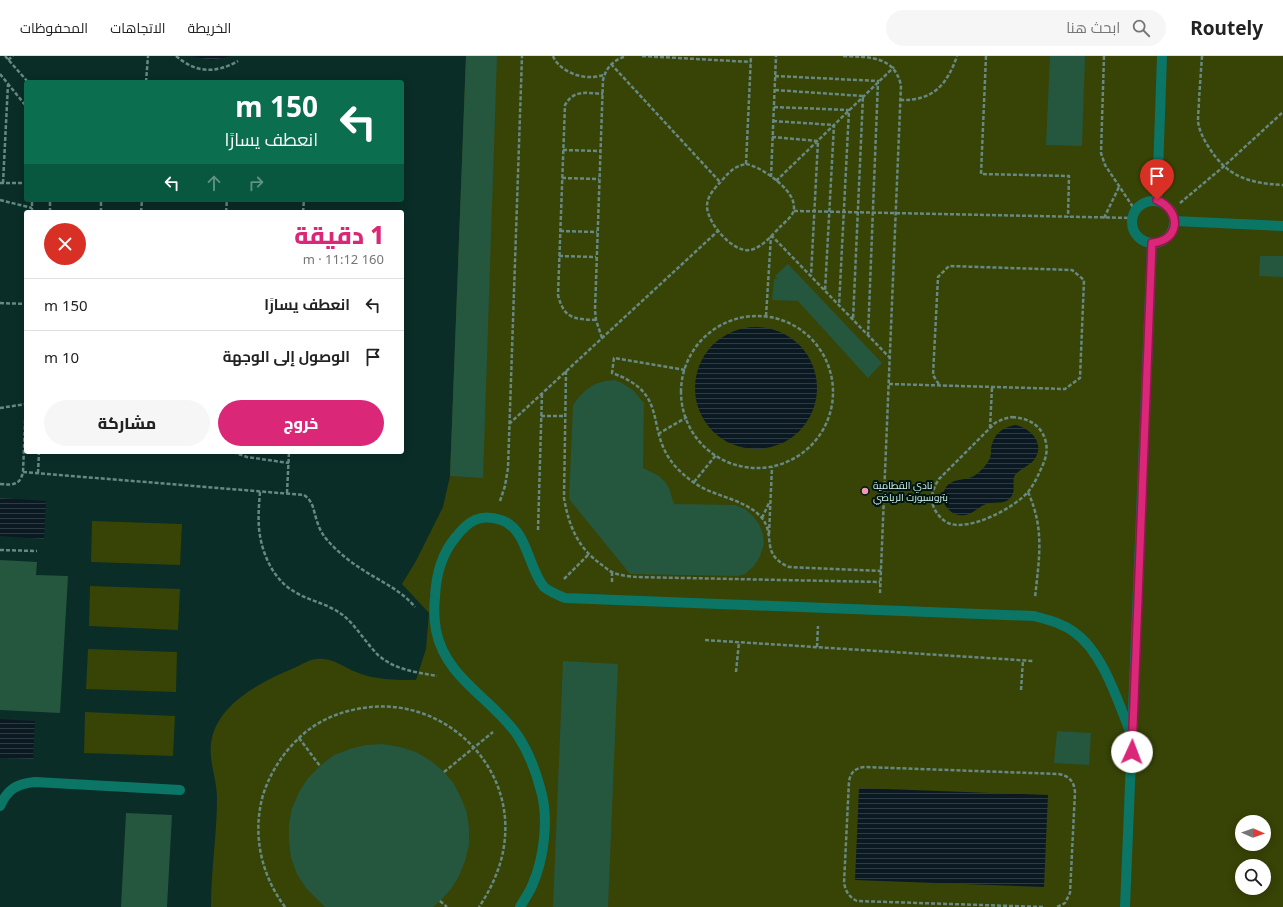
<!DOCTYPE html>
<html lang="ar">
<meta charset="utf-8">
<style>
:root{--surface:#fff;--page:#f6f6f6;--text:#222;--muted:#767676;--line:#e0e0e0;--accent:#db2777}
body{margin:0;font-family:"Noto Sans",Cairo,sans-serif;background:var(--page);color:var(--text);direction:rtl;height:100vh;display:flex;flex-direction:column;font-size:15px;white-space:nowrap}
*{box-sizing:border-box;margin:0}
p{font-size:13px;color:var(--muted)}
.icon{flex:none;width:22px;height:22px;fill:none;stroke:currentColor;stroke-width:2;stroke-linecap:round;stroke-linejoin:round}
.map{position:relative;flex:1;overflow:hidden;direction:ltr}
.sheet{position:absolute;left:24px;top:154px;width:380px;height:244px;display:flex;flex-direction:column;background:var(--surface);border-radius:4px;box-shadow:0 2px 10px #0003;direction:rtl}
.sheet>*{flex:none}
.banner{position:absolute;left:24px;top:24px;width:380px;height:122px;border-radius:4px;box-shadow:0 2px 10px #0003;direction:rtl;background:#0b6e4f;color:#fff;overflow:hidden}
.needle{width:26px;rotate:92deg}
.fabs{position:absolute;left:1235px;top:759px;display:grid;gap:8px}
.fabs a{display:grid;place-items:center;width:36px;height:36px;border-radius:50%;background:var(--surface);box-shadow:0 2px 10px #0003;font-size:20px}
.pin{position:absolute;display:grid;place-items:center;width:34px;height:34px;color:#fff;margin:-41px -17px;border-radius:50% 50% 50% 0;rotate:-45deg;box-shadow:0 0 4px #0007}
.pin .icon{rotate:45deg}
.me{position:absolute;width:44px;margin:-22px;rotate:2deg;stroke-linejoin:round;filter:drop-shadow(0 0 3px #0008)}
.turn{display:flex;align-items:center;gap:14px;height:84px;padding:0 20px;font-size:18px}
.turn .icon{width:52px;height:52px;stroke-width:2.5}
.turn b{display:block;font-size:28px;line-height:34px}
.lanes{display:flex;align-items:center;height:38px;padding:0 20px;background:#0003;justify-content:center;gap:20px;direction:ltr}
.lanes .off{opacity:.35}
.round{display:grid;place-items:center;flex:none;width:42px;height:42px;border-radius:21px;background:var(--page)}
.headline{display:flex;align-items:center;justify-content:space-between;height:68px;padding:0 20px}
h1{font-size:24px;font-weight:800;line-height:30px;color:var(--accent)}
.button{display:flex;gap:8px;margin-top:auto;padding:8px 20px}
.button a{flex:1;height:46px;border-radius:24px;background:var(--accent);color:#fff;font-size:16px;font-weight:800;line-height:46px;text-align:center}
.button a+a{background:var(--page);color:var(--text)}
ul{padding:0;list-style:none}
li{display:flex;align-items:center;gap:12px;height:52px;padding:0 20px;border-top:1px solid var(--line)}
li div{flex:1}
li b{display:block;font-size:15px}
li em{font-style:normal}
header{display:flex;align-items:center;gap:24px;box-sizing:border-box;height:56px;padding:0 20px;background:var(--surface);border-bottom:1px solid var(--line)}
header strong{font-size:19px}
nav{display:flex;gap:22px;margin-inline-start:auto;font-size:14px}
.search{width:280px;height:36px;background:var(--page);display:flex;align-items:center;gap:10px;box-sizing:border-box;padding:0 14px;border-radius:22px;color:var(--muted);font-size:15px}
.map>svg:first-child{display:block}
</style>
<header>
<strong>Routely</strong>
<div class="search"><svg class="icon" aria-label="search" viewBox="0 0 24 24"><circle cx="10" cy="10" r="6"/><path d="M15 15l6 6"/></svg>ابحث هنا</div>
<nav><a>الخريطة</a><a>الاتجاهات</a><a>المحفوظات</a></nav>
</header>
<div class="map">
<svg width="1283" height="851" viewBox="0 0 1283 851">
<defs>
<pattern id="water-rules" width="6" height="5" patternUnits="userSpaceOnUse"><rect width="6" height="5" fill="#0b1922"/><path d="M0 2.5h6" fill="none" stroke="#2e3b42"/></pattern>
</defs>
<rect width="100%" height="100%" fill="#0a2d27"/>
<path fill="#384306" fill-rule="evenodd" d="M 466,0 L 1283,0 L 1283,851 L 211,851 C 211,814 217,778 217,742 C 217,721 207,703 212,682 C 220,646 263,625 294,612 C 301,609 310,603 317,603 C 332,601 343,611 356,616 C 375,624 396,624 416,624 L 426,593 L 429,557 L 402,528 L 416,505 L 443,451 L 450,420 ZM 1242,766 L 1264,766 L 1264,788 L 1242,788 ZM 1242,810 L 1264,810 L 1264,832 L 1242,832 Z
M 92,465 L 182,468 L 180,509 L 91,506 Z
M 90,530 L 180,533 L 178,574 L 89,570 Z
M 88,593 L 177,596 L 176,636 L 86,633 Z
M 85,656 L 175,660 L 173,700 L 84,697 Z"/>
<path fill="url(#water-rules)" d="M 191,0 L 231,0 L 212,4 Z
M695 332a61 61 0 1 1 122 0a61 61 0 1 1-122 0Z
M 1015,369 C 1031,372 1046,388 1034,404 C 1029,410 1020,413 1015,419 C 1011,427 1017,435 1010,442 C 1005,448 997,446 990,447 C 982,448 976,455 969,458 C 954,464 937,448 945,433 C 951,422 962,425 972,421 C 978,418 986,410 989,404 C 991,401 991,396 991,392 C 994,378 1001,372 1015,369 Z
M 0,442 L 46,445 L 44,483 L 0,480 Z
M 0,663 L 35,665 L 33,703 L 0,702 Z
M 859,732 L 1048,739 L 1044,831 L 855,824 Z"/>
<path fill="#25563e" d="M 466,0 L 497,0 L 483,422 L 450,420 Z
M 1050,0 L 1085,0 L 1082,90 L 1046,89 Z
M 1260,200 L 1283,200 L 1283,221 L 1259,220 Z
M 788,208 L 882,307 L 868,322 L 798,245 L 772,244 L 774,223 L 778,223 L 775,220 Z
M 615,324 L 622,327 L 633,334 L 644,347 L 643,412 L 659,420 L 665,426 L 669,432 L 674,448 L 735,449 L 745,453 L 753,460 L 759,468 L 763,478 L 764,488 L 760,500 L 754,510 L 745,518 L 737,520 L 630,518 L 569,443 L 573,349 L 579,341 L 586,334 L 595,328 L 605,325 Z
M 0,504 L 37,506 L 36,519 L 68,520 L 60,657 L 0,654 Z
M 563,605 L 618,608 L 608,851 L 553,851 Z
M 1057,675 L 1091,677 L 1089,709 L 1054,707 Z
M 383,688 L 400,691 L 416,696 L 431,705 L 444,716 L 454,728 L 461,742 L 467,757 L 469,773 L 469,789 L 465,805 L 459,820 L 451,833 L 440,845 L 433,851 L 325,851 L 306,832 L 297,818 L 291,802 L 289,785 L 289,768 L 292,752 L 299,736 L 308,722 L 320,710 L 334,699 L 350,693 L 366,689 Z
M 126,757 L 172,759 L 167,851 L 121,851 Z"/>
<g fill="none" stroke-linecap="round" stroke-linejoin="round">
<path stroke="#678982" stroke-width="2.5" stroke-dasharray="4 2" stroke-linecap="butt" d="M 5,0 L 28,26
M 176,0 C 196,17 215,18 238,5
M 553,0 C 558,13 577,22 591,21 C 595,21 600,20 604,19
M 642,0 L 751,6
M 843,0 C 870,1 894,0 901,29 L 880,537
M 986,0 L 981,118 L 1069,120 L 1068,161
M 1104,0 L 1101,97 L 1105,109 L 1135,154
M 1202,0 C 1201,14 1200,29 1199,43 C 1199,50 1198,58 1198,65 C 1199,74 1203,82 1208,90 C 1227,121 1248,127 1283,129
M 8,4 L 13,0
M 611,8 L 720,126
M 0,18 L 26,50
M 775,20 L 878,25 L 868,280
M 146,26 L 148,0
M 775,34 L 863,40 L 853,264
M 900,44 C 933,45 947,29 957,0
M 774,51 L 849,54 L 839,250
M 773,65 L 834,69 L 825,235
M 772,81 L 818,85 L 811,220
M 563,94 L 600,95
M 746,108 C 759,110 783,127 790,139 C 793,143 794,148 794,153 C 793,160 786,165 781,170 C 773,178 762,192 750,194 C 733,197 707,167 707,150 C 707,139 717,130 724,122 C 731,114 736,110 746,108 Z
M 746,108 L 751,0
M 771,121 L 776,0
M 562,122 L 599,123
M 776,125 L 894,11
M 0,127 L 26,127
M 3,127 L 8,28
M 0,144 L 32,152
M 1180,147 L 1223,111 L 1283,56
M 794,155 L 1132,162
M 32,156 L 32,144
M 50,156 L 50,144
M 101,156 L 101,144
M 141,156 L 142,144
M 226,156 L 227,144
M 303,156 L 304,144
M 1104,162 L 1119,131
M 560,175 L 597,176
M 771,179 L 890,302
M 559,200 L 596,201
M 0,247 L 26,248
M 766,260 L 771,180
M681 336a76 76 0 1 1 152 0a76 76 0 1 1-152 0Z
M 596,264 C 574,263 564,263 558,239 L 565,49 C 574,33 587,37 603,38
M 602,282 L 596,264 L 595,254 L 603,24 C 606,11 614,4 626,0
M 685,314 L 614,302 L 612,317 C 672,338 643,373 675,410 C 685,421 698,431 712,436 C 729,443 748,447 761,461 C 777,479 759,498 789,511 L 881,515
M 566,315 L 564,442 C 569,471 578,492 602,509 C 605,511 609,515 612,516 C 620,520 629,520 636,521 L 880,526
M 889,328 L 1065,333 L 1080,322 L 1084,224 L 1072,214 L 949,210 L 938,221 L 933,319 L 940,330
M 0,352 L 26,348
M 541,360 L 564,360
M 1012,361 C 1027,362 1040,368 1045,383 C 1049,395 1045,405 1040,415 C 1037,422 1033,430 1028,436 C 1014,452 969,476 948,467 C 942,464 938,459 935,454 C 929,443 933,432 939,423 L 995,367 L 1003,363 Z
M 509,368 L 719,174
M 990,372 L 992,331
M 658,378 L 687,361
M 233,396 L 247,401 L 289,407
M 23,416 L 304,439 C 314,446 313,454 317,465 C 319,473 324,481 329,486 C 338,496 349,505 360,512 C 379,525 400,533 415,551
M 38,417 L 39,396
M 694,426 L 716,399
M 0,428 C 12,429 20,430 23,416 L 26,342
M 260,436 C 259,448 258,460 259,472 C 261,496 273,524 295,536 C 311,546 328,547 344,560 C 357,571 366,587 378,599 C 395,614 416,616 437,620
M 1028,436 C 1045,474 1039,502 1035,542
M 287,437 L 289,396
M 500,445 L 505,430 L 508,412 L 522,0
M 762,462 L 769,447
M 538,474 L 542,337
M 769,478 L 772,411
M 0,494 L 37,495
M 564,523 L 589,498
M 612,526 L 612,516
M 705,584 L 1034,605
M 817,591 L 818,570
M 736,616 L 739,586
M 1021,634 L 1023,604
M 299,682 L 320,710
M 444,716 L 493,676
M 440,845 L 447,851
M 285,851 C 261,819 252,778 263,739 C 271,714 286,692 307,675 C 325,661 348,653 371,651 C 444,644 511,706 505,781 C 503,807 493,830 479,851
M 1043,851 L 857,845 C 849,841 846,836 844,827 L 849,725 C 851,716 855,712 865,711 L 1059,718 C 1069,720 1074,725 1075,736 L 1070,837 L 1065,847 L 1057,851"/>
<path stroke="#0b7566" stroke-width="10" d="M1132 166a21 21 0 1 1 42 0a21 21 0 1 1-42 0Z
M 1157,145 L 1162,0
M 1175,165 L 1283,170
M 0,750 C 8,733 16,728 35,726 L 180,734
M 520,851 C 524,844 529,837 532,830 C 544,803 549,763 541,735 C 536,715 529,697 518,680 C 492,642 445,622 436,574 C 434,563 434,551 435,541 C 436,519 441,499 455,482 C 468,465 480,457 501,464 C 527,472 528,512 544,531 C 550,536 558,539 565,542 L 1034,560 C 1048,564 1062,567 1074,576 C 1104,597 1118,647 1132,680
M 1125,851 L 1152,187"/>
</g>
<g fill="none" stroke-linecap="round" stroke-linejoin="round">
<g stroke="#8e194d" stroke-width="10">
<path id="route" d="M 1132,696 L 1152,187 C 1180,185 1182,155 1157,144"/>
</g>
<use href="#route" stroke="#db2777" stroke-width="7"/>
</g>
<circle fill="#f09ab5" stroke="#001410" stroke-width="1.5" cx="865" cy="435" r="4"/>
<g text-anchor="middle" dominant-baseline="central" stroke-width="4" stroke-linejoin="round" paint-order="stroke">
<g font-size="10" fill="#d2f2ea" stroke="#001410" text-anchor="start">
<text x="873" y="429">نادي القطامية<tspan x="873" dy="12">بتروسبورت الرياضي</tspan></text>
</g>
</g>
</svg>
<div class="fabs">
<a><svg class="needle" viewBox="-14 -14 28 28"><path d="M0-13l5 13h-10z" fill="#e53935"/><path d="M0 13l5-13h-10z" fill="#767676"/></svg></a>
<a><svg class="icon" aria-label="search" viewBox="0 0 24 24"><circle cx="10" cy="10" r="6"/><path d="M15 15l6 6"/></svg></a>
</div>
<div class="pin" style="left:1157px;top:144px;background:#d93025"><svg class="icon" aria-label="arrive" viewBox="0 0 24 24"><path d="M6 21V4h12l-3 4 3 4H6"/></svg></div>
<svg class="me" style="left:1132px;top:696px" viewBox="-20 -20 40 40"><circle r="19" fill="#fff"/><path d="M0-13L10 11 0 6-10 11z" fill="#db2777"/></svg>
<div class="banner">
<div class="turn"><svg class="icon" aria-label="left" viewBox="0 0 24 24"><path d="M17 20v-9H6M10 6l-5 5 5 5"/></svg><div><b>150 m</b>انعطف يسارًا</div></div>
<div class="lanes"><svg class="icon" aria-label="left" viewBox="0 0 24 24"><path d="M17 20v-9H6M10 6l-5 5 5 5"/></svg><svg class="icon off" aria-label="ahead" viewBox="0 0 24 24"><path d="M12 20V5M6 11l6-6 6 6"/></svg><svg class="icon off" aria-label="right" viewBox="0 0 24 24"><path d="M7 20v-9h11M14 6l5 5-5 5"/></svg></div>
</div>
<section class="sheet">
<div class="headline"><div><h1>1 دقيقة</h1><p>160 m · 11:12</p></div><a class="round" style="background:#d93025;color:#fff"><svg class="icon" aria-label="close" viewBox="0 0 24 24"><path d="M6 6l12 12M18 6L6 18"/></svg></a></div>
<ul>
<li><svg class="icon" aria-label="left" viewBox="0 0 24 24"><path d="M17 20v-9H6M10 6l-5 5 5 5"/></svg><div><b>انعطف يسارًا</b></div><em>150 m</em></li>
<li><svg class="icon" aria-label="arrive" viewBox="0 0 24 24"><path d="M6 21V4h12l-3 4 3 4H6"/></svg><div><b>الوصول إلى الوجهة</b></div><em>10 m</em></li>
</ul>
<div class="button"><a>خروج</a><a>مشاركة</a></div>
</section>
</div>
